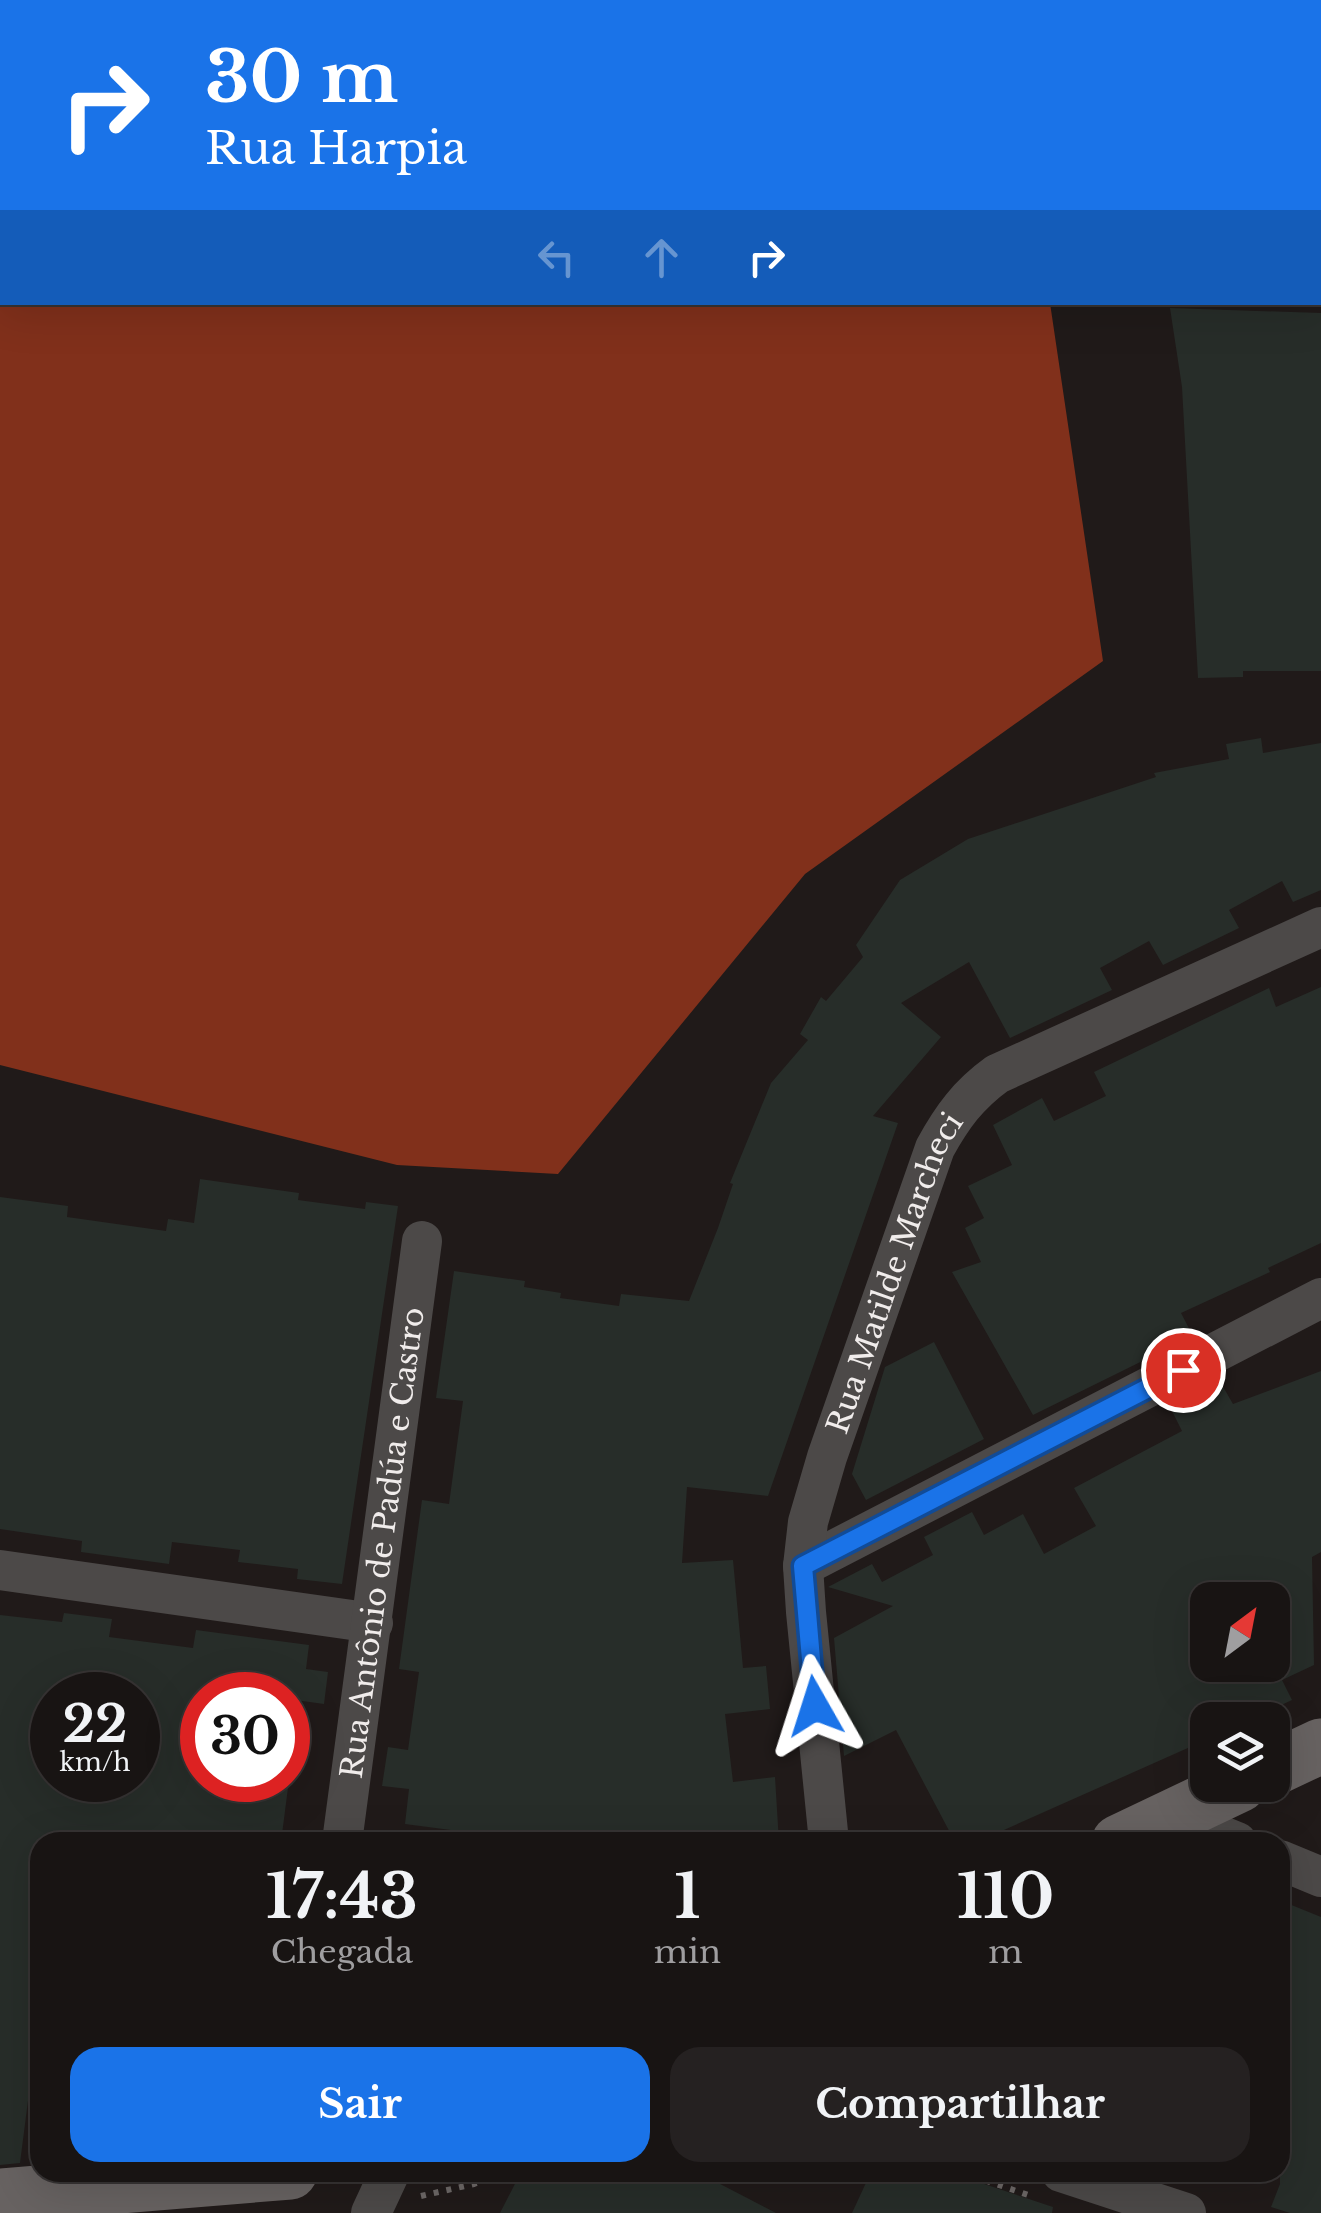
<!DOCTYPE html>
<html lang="pt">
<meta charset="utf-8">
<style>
:root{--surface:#181413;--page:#252121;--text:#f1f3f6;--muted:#9f9ea0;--line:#363333;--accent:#1a73e8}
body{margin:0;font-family:"Libre Baskerville",serif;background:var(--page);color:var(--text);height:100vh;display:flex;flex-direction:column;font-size:38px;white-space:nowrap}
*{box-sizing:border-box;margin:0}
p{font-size:32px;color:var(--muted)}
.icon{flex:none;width:55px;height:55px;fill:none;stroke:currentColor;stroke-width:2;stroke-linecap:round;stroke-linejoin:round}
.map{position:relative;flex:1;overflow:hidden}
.panel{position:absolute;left:30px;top:1832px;width:1260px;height:350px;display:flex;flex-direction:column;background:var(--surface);border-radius:30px;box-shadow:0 10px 40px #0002,0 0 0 2px var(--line)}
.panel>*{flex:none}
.guide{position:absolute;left:0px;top:0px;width:1322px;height:305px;box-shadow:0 10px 40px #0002,0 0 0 2px var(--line);background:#1a73e8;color:#fff;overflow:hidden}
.needle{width:65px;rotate:32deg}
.buttons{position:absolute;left:1190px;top:1582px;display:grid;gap:20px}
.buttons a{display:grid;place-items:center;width:100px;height:100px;border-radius:20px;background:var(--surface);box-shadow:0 10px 40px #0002,0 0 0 2px var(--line);font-size:50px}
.speed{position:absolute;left:30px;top:1672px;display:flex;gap:20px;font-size:50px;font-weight:700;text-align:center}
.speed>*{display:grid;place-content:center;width:130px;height:130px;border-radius:50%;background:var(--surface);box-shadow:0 10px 40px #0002,0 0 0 2px var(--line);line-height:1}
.speed small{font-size:25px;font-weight:400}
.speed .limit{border:15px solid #d22;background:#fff;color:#111}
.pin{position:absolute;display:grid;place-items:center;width:85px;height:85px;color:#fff;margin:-42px;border:5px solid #fff;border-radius:50%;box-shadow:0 2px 10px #0007}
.me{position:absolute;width:110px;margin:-55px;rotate:354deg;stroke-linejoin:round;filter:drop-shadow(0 0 8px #0008)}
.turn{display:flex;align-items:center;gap:35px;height:210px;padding:0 40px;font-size:45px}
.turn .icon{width:130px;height:130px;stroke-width:2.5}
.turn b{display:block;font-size:70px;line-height:85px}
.lanes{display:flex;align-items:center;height:95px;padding:0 40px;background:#0003;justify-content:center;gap:50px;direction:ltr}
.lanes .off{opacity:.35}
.eta{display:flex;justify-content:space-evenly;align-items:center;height:170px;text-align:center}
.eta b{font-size:60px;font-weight:700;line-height:70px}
.primary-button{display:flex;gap:20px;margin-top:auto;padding:20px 40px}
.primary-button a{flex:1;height:115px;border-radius:30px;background:var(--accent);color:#fff;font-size:40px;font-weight:700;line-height:115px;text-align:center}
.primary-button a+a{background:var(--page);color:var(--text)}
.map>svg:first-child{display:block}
</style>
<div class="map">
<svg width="1321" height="2213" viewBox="0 0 1321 2213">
<rect width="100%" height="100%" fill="#201a19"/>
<path fill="#81301b" d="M 0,0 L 1006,0 L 1006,2 L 2,2 L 2,302 L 1050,303 L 1103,661 L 805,874 L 558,1174 L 397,1165 L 0,1065 Z"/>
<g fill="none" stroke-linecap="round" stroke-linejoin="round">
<path stroke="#9d4933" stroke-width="68" d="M 1161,2 L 1165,0"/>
</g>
<path fill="#272d29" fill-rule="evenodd" d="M 1170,308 L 1321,313 L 1321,671 L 1243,671 L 1243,677 L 1198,678 L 1182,387 Z
M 1261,738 L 1263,753 L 1321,743 L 1321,890 L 1293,902 L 1282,881 L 1229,910 L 1239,928 L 1163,965 L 1149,941 L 1100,968 L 1112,990 L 1010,1038 L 969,962 L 901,1003 L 941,1037 L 873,1116 L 898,1123 L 768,1496 L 687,1487 L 682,1563 L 733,1560 L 743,1668 L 766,1666 L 770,1709 L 725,1714 L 733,1782 L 775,1777 L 779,1842 L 518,1842 L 519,1839 L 405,1824 L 409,1789 L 382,1786 L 388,1747 L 408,1750 L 419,1672 L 399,1669 L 422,1500 L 449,1504 L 463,1401 L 436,1398 L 454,1271 L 525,1281 L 524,1287 L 561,1293 L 560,1298 L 619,1306 L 621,1294 L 689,1301 L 718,1228 L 733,1184 L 730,1183 L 771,1083 L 808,1040 L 800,1034 L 821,997 L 826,1001 L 863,957 L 856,945 L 900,880 L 968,839 L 1156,777 L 1154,773 L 1229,759 L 1226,744 Z
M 1321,987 L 1321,1243 L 1268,1268 L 1270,1272 L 1181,1313 L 1193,1336 L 1033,1415 L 952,1272 L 981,1262 L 965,1228 L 984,1218 L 968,1186 L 1012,1165 L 993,1125 L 1042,1098 L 1054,1121 L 1106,1096 L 1094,1072 L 1269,988 L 1276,1007 Z
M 200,1179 L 299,1193 L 298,1200 L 365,1209 L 366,1202 L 398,1206 L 342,1584 L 297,1579 L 298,1569 L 238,1562 L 240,1550 L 172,1542 L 169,1564 L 81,1552 L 82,1541 L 0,1529 L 0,1197 L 68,1206 L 67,1217 L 166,1231 L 168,1219 L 194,1223 Z
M 934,1342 L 984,1439 L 866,1500 L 852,1474 L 885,1367 Z
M 1321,1371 L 1321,1552 L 1312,1557 L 1314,1665 L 1282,1680 L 1292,1700 L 1249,1720 L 1208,1720 L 1208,1739 L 977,1842 L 955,1842 L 896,1730 L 844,1756 L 834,1638 L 893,1606 L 828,1587 L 872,1564 L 882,1582 L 933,1555 L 924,1537 L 972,1512 L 984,1535 L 1023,1514 L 1044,1554 L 1096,1526 L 1074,1488 L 1182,1431 L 1172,1411 L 1222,1385 L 1233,1404 ZM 1208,1600 L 1272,1600 L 1272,1665 L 1208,1665 Z
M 64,1613 L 112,1619 L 109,1637 L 193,1648 L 196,1630 L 309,1645 L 306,1669 L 328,1672 L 324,1704 L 288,1699 L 289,1690 L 213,1679 L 212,1688 L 207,1687 L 206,1695 L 202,1695 L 202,1780 L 289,1780 L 281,1842 L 40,1842 L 40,2007 L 20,2163 L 0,2165 L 0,1615 L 62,1622 ZM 52,1695 L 138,1695 L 138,1780 L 52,1780 Z
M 1289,1904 L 1321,1917 L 1321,2213 L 1290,2213 L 1271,2207 L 1280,2184 L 1280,1922 Z
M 521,2172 L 697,2172 L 776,2213 L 500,2213 Z
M 871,2172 L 948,2172 L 1053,2207 L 1052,2213 L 852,2213 Z"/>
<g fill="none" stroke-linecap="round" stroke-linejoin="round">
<path stroke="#6d6867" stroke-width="6" stroke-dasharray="5 8" stroke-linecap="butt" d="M 961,2172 L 1031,2196
M 421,2196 L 474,2184 L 504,2172"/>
<g stroke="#4c4948" stroke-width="40">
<path d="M 803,1566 L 1321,1298"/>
<path d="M 0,1570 L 373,1623"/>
<path d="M 1173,1816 L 1237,1842"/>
<path id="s1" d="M 342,1842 L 422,1241"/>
<path id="s2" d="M 829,1842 L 806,1612 L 803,1566 L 808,1522 L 827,1457 L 935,1148 C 952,1117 968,1095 997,1074 L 1321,927"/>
<path d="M 1280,1860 L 1321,1877"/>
<path d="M 1061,2172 L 1186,2213"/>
<path d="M 371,2213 L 390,2172"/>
</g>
<path stroke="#676261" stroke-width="55" d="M 1272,1769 L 1321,1746
M 1119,1842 L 1239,1785
M 0,2196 L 290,2172"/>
</g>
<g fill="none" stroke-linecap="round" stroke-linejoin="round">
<g stroke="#114b97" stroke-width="25">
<path id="route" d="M 815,1706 L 803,1566 L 1183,1370"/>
</g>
<use href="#route" stroke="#1a73e8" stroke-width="18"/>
</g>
<g text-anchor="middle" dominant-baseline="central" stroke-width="10" stroke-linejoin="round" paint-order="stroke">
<g font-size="30" fill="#f0eceb" stroke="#080606">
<text stroke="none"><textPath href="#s2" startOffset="585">Rua Matilde Marcheci</textPath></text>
<text stroke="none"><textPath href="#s1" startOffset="302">Rua Antônio de Padúa e Castro</textPath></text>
</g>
</g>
</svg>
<div class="buttons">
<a><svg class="needle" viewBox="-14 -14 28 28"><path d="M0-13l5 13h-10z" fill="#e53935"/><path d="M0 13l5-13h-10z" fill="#9f9ea0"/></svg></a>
<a><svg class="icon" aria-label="layers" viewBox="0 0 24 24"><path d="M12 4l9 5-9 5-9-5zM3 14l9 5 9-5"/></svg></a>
</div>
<div class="speed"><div>22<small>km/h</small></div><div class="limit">30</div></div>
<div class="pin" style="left:1183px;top:1370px;background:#d93025"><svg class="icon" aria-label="arrive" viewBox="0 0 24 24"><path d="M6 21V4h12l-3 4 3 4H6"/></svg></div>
<svg class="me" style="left:815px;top:1706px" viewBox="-20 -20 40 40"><path d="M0-17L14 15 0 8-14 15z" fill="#1a73e8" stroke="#fff" stroke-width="4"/></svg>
<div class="guide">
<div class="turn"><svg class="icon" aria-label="right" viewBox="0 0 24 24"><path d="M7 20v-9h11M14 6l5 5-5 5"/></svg><div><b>30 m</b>Rua Harpia</div></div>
<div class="lanes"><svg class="icon off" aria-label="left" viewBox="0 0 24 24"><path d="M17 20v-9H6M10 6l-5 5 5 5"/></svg><svg class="icon off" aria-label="ahead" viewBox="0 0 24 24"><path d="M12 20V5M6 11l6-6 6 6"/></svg><svg class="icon" aria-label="right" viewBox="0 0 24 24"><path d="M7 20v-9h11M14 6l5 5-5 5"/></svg></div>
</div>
<section class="panel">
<div class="eta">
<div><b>17:43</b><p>Chegada</p></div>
<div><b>1</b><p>min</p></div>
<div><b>110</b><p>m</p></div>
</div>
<div class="primary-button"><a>Sair</a><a>Compartilhar</a></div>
</section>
</div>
